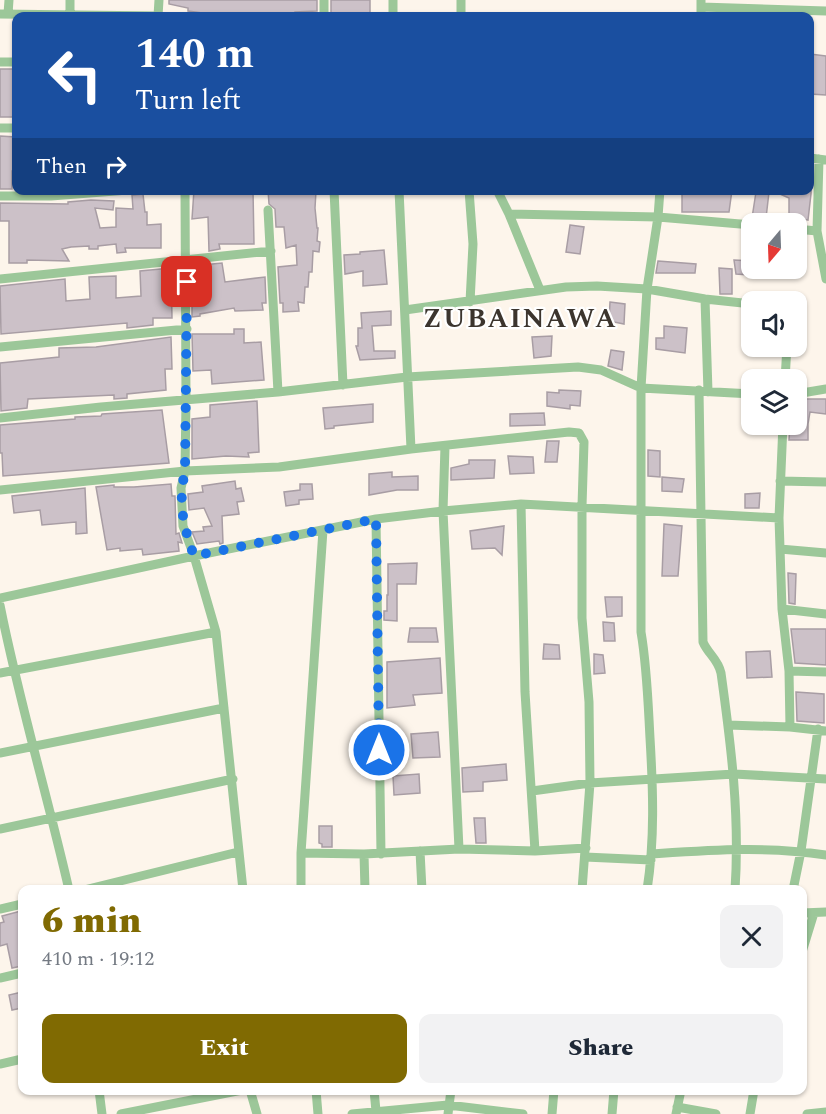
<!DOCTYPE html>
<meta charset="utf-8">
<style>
:root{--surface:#fff;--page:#f2f2f3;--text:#1f2937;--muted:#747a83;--accent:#806a02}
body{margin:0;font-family:Spectral,serif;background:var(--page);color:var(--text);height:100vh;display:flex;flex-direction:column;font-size:22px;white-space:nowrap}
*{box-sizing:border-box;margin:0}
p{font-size:20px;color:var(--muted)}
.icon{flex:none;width:33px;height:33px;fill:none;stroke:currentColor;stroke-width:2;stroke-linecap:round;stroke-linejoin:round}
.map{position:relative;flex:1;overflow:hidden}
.details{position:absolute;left:18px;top:885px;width:789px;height:210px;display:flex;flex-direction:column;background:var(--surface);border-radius:12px;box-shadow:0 2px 4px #0004}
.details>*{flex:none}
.hud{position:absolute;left:12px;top:12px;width:802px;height:183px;border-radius:12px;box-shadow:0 2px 4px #0004;background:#1a4fa0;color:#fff;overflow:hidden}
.needle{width:39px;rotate:199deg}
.tools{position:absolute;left:741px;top:213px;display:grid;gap:12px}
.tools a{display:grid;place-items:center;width:66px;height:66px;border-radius:12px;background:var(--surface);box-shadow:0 2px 4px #0004;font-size:30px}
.pin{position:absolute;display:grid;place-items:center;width:51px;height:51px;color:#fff;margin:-26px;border-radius:12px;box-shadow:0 3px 9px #0006}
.me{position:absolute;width:66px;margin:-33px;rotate:0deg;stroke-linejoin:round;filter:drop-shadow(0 0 4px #0008)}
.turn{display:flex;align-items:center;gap:21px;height:126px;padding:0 24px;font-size:27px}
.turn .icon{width:78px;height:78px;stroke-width:2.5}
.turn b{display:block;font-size:42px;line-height:51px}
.then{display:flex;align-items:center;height:57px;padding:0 24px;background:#0003;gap:12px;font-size:22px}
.round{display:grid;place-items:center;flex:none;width:63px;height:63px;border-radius:12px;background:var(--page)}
.overview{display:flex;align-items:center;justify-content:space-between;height:102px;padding:0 24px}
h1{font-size:36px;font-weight:800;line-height:45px;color:var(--accent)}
.primary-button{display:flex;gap:12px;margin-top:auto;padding:12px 24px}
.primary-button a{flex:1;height:69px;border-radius:12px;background:var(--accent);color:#fff;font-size:24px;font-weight:800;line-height:69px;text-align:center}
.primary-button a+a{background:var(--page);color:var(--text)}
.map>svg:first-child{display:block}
</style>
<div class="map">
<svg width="826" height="1114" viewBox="0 0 826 1114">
<rect width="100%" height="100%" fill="#fdf5eb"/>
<path fill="#ccc1c8" stroke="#a89da4" stroke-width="1.5" d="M 169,0 L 317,0 L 317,11 L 295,12 L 295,16 L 243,16 L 224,14 L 224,16 L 188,11 L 188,8 L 169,4 Z
M 331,0 L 370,0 L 370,16 L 331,16 Z
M 810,54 L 826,56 L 826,95 L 810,94 Z
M 0,69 L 16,69 L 16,117 L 0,117 Z
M 0,136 L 16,137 L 16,171 L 12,171 L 12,189 L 0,189 Z
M 810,171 L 812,171 L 811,194 L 808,220 L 789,216 L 789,198 L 771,190 L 810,190 Z
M 194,190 L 207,190 L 207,193 L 228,190 L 253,190 L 254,244 L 219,244 L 220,249 L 209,251 L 208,217 L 192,219 Z
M 268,190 L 316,191 L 315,208 L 317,228 L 318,228 L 317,241 L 320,242 L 319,252 L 313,251 L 312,272 L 309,272 L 308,287 L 305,287 L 304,303 L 298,302 L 299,311 L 283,312 L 283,303 L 280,303 L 278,267 L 297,265 L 296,245 L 286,248 L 284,227 L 276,227 L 275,209 L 269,204 Z
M 682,190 L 732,190 L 729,212 L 682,212 Z
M 756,192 L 769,192 L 766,218 L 752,218 Z
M 143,194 L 145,212 L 147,212 L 147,225 L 161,224 L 161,248 L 125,248 L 126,252 L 117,253 L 116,244 L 98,246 L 98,249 L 89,249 L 89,246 L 71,247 L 62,249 L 69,261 L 27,260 L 27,263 L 9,263 L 9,221 L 0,221 L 0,203 L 68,204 L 68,202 L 91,200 L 114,201 L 113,210 L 95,208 L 100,228 L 116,227 L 116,208 L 133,209 L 132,195 Z
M 570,225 L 584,227 L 580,254 L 566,252 Z
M 384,250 L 387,284 L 363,286 L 363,271 L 345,274 L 344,255 L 360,254 L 360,252 Z
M 734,260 L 752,261 L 752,268 L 777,268 L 778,277 L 736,274 Z
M 658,261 L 696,264 L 695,273 L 656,273 Z
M 222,263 L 225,282 L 265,277 L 266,303 L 262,303 L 263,310 L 235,311 L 234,308 L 200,314 L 200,316 L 192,317 L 192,266 Z
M 171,268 L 172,318 L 153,318 L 153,325 L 127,328 L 127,323 L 1,334 L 0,286 L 65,279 L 66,301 L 90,299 L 89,277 L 116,276 L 116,298 L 141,296 L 140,271 Z
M 719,268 L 732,269 L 732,294 L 720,294 Z
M 610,302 L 625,304 L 624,324 L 609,321 Z
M 391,311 L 391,325 L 372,326 L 374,351 L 395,351 L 395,358 L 360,360 L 356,346 L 358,346 L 358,328 L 362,328 L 361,313 Z
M 664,326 L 687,328 L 685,353 L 656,349 L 656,338 L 664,338 Z
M 234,329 L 244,329 L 244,343 L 261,342 L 264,380 L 212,384 L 211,370 L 193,371 L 192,334 L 234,334 Z
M 552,336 L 551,356 L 534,358 L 532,337 Z
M 171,337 L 172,369 L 165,369 L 166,390 L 127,394 L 127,398 L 114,399 L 114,395 L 28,399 L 27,408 L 1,411 L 0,363 L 59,357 L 59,348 L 96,347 Z
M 611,350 L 624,352 L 622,370 L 608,366 Z
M 559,390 L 581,391 L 580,406 L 570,405 L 570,409 L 547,406 L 547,392 L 559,393 Z
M 807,399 L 826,399 L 826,414 L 810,412 L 808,424 L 808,440 L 789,440 L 790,424 L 796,424 L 796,401 Z
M 257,401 L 259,452 L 248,453 L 249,457 L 226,456 L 192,459 L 192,419 L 210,417 L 210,405 Z
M 373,404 L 373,422 L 334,426 L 334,428 L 325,429 L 323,408 Z
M 162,410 L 169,463 L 3,476 L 2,453 L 0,453 L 0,425 L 75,419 L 75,417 L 101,416 L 102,414 Z
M 544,413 L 545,425 L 510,426 L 510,414 Z
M 547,441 L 559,441 L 557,462 L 545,462 Z
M 648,450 L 660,451 L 660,477 L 648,476 Z
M 508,456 L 533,457 L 534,473 L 510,474 Z
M 469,460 L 495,460 L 494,478 L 451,480 L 451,468 L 469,464 Z
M 392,472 L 392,477 L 418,476 L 418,490 L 397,490 L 369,495 L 369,474 Z
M 662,477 L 684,479 L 682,492 L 662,491 Z
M 235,481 L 236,489 L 241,488 L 244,501 L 237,502 L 239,514 L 222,516 L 223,543 L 220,544 L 219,541 L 197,544 L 192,532 L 204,531 L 203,527 L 212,526 L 204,508 L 189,510 L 188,494 L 203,492 L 202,486 Z
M 171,484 L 172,496 L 175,496 L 176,534 L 179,533 L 182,543 L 178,542 L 179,551 L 143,555 L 142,549 L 120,551 L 120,548 L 107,550 L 96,487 L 114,485 L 114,487 L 134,487 Z
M 300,484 L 312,484 L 313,499 L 299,500 L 299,504 L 286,506 L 284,492 L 300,490 Z
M 85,488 L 87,533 L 76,534 L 76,522 L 42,525 L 40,510 L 14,513 L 12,496 Z
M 760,493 L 759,508 L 745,508 L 745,494 Z
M 664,524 L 682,526 L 678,576 L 662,576 Z
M 504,526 L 502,555 L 495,548 L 472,549 L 470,531 Z
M 417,563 L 416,584 L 397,584 L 397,621 L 384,620 L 384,611 L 387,611 L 387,595 L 388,595 L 388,564 Z
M 788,573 L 796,574 L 795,604 L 789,603 Z
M 605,597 L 622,597 L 622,616 L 607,617 Z
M 603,622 L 614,623 L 615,641 L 604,641 Z
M 410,628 L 436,628 L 438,642 L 408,642 Z
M 791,629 L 826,629 L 826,665 L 795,663 Z
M 544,644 L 559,645 L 560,659 L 543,659 Z
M 770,651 L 772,677 L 747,678 L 746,652 Z
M 594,654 L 603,655 L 605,673 L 594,674 Z
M 440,658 L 442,693 L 413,695 L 415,705 L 387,708 L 387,662 Z
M 796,692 L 824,694 L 824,723 L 797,721 Z
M 438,732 L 440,757 L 413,758 L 411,734 Z
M 506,764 L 507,780 L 483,782 L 483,791 L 463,792 L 462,768 Z
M 419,774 L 420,793 L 394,795 L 393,776 Z
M 474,818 L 485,818 L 486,843 L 476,843 Z
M 319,826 L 332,826 L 332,847 L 322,847 L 322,844 L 319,843 Z
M 21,911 L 22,918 L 22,966 L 12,968 L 7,944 L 0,946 L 0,923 L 4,922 L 2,916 Z
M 22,992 L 22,1008 L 12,1010 L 9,995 Z"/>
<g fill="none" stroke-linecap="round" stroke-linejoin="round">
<path stroke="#9cc799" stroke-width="9" d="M 70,0 L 70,15
M 324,0 L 324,16
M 461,0 L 461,16
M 701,7 L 826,11
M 0,14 L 158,16
M 8,14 L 9,0
M 158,16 L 159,0
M 393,16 L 393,0
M 701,16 L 701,0
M 0,62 L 16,62
M 0,128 L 16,128
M 810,158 L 826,160
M 819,159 L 817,231 L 826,279
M 185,190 L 186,400 L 185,471 L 181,488 L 183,526 L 194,556 L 216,632 L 243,890
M 334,190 L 343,385
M 399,190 L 411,449
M 469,190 L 473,244 L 470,302
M 497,190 L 509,214 L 540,290
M 660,190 L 658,217 L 752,225
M 0,196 L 51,196 L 128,190
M 268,210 L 278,392
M 509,214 L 658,217 L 647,289 L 641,388 L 641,632 C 647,667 648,702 650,738 C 653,789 655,839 647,890
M 796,229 L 817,231
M 0,279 L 271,251
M 705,299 L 708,392
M 405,310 L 566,287 L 597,286 L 647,289 L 705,299 L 752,304
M 0,347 L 187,329
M 785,380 L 787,346
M 699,390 L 703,642 C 708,654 718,659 721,673 C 731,745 740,816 735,890
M 796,394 L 826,389
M 0,418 L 101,407 L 278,392 L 407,377 L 578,367 L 601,370 L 641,388 L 752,394
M 783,424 L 779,518 L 782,609 L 789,671 L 790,727
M 445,446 L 443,511 L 459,849
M 780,481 L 826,482
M 0,490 L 185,471 L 279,467 L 411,449 L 569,432 L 579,433 L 584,442 L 582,506 L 582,618 L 589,702 L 590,783 L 582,890
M 521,504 L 525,692 L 535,851
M 376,519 L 381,854
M 780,549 L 826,553
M 0,598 L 194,556 L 376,519 L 443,511 L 521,504 L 779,518
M 0,605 C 19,701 47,794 69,890
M 782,609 L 826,614
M 789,671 L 826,672
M 0,673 L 216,632
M 728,725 L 790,727 L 826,731
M 0,753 L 224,708
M 532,791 L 590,783 L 734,774 L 826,779
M 0,829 L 233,779
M 420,851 L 422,890
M 301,853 L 364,854 L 459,849 L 535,851 L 586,848
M 364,854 L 365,890
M 652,854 C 713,850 766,846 826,855
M 585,857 L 651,860
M 84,890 L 238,852
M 301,890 L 301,853 L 323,530
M 793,890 L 801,851 L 818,729
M 0,909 L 22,904
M 802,913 L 826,912
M 802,952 L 814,913
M 0,978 L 22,973
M 0,1064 L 22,1059
M 99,1090 L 102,1114
M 250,1090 L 257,1114
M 316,1090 L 318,1114
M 374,1090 L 376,1111
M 677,1107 L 716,1114
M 121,1114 L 242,1090
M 352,1114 L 448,1105 L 523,1114
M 448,1114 L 451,1090
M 552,1114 L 554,1090
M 612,1114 L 614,1090
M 676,1114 L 681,1090
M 750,1114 L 754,1090
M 807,1114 L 826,1112"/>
</g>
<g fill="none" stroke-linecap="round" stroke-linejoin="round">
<path stroke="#1a73e8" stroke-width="10" stroke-dasharray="0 18" d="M 187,282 L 185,471 C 178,503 183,525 194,556 L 376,519 L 379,750"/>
</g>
<g text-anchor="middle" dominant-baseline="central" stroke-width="4.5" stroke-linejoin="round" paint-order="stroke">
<g font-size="27" font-weight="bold" letter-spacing="1.5" fill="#3c352e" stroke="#fff">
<text x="520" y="319">ZUBAINAWA</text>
</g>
</g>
</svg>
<div class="tools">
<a><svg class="needle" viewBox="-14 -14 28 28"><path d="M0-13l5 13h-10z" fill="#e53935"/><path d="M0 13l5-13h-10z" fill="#747a83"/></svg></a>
<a><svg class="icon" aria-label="sound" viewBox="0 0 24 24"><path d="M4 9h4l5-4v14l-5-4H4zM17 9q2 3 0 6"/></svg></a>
<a><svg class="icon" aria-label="layers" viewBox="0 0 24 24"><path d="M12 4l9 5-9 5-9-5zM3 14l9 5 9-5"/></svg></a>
</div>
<div class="pin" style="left:187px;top:282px;background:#d93025"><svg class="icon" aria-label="arrive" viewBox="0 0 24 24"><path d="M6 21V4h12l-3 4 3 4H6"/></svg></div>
<svg class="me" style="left:379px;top:750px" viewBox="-20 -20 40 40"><circle r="17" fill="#1a73e8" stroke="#fff" stroke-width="3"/><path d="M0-11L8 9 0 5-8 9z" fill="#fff"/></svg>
<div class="hud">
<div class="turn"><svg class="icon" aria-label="left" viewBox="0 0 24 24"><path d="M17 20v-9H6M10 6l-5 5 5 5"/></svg><div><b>140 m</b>Turn left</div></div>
<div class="then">Then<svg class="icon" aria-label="right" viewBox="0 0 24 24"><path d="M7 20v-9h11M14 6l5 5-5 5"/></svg></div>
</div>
<section class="details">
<div class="overview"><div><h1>6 min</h1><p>410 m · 19:12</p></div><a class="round"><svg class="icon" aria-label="close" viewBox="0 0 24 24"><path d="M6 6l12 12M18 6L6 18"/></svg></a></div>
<div class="primary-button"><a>Exit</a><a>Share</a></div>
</section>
</div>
